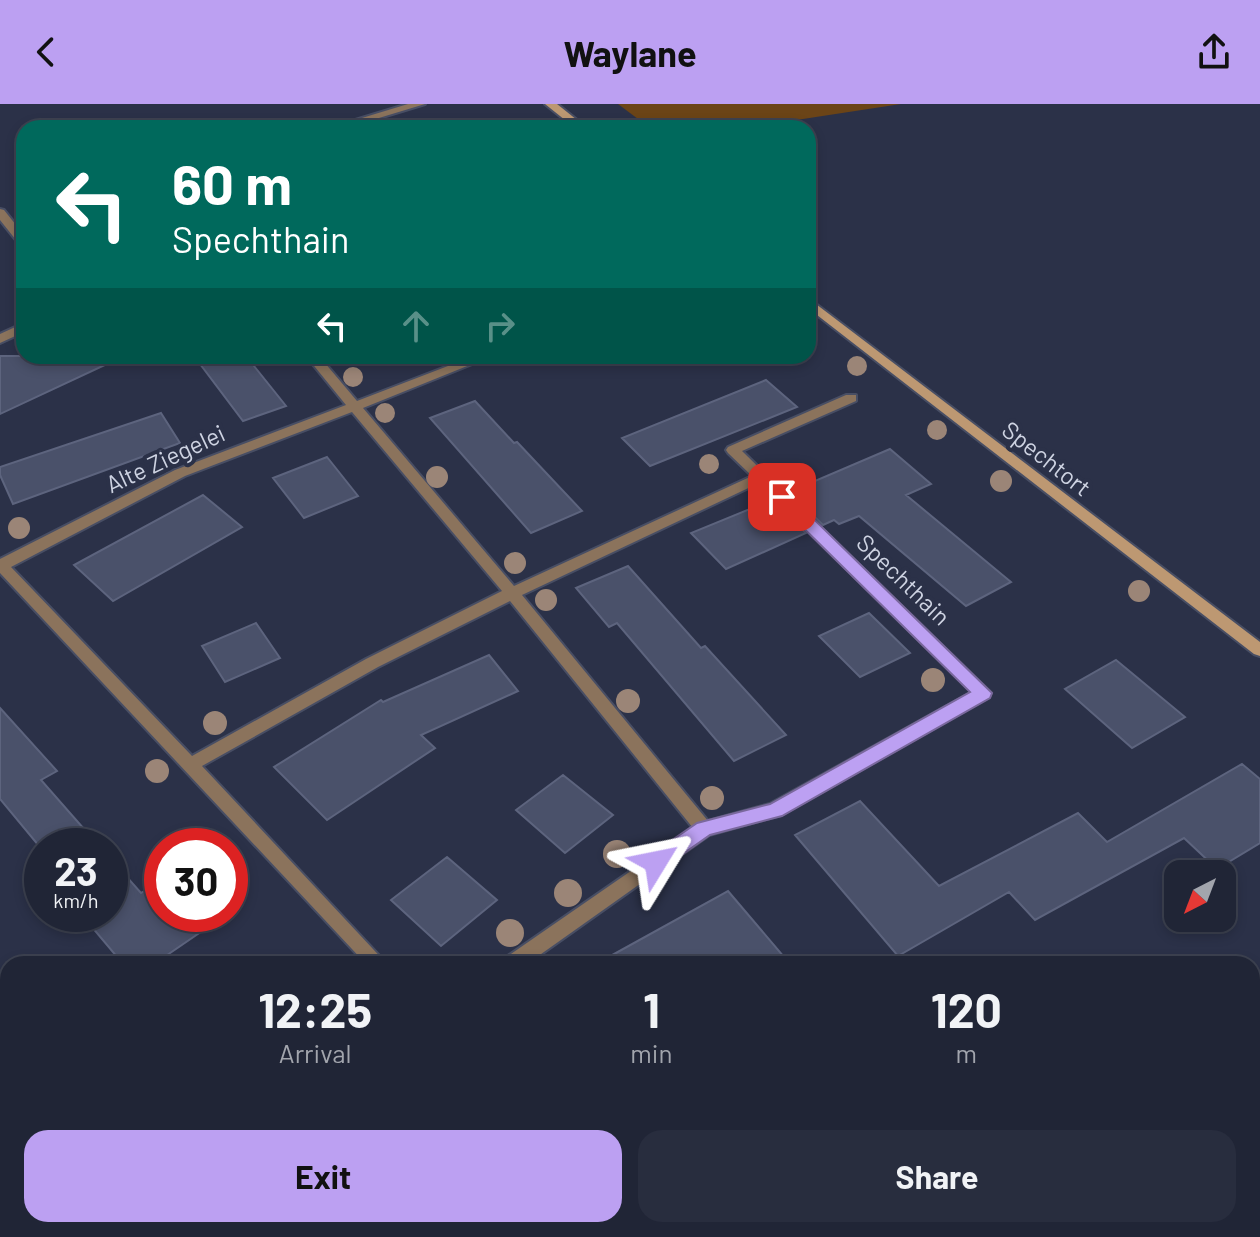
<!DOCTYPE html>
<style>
:root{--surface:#202536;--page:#282d3e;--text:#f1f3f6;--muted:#a2a5ad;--line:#3d4251;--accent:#bca0f2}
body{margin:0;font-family:Barlow,sans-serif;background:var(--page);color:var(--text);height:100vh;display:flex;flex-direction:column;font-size:30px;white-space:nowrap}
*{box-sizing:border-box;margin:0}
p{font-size:26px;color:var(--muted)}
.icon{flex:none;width:44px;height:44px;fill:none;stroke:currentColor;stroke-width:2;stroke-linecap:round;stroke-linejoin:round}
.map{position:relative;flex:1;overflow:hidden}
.panel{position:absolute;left:0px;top:852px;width:1260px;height:282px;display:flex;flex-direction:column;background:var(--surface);border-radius:24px 24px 0 0;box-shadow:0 4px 12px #0003,0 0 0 2px var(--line)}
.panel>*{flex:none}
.banner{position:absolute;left:16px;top:16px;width:800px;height:244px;border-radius:24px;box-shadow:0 4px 12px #0003,0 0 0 2px var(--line);background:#00695c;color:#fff;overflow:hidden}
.needle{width:52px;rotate:222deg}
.tools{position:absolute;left:1164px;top:756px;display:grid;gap:16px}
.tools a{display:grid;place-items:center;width:72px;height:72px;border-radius:16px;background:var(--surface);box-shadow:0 4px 12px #0003,0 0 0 2px var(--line);font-size:40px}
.speed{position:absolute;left:24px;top:724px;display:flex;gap:16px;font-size:40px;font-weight:700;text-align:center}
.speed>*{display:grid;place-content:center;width:104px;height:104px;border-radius:50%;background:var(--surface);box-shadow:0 4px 12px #0003,0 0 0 2px var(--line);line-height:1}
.speed small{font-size:20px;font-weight:400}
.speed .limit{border:12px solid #d22;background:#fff;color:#111}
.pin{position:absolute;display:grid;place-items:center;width:68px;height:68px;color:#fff;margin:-34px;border-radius:16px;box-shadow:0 4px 12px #0006}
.me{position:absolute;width:88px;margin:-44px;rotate:55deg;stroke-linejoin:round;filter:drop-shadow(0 0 6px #0008)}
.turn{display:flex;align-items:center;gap:28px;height:168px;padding:0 24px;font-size:36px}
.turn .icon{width:104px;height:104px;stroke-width:2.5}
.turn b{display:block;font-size:56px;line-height:68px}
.lanes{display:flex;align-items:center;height:76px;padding:0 24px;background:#0003;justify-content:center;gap:40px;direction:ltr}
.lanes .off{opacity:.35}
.eta{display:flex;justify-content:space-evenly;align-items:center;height:136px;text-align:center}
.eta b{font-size:48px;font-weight:700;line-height:56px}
.cta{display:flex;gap:16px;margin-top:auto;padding:16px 24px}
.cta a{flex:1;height:92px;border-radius:24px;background:var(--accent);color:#111;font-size:32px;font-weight:700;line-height:92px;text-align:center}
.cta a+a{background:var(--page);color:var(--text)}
header{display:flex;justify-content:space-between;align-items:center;height:104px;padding:0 24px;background:var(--accent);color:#111;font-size:36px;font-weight:700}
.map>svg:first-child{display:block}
</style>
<header><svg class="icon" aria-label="back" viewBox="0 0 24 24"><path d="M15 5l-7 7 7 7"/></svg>Waylane<svg class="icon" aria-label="share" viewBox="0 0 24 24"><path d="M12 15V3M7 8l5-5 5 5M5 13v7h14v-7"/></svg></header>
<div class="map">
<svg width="1260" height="1133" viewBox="0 0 1260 1133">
<rect width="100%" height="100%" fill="#2b3148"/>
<path fill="#6b4417" d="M 618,0 L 901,0 L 744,24 L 650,24 Z"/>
<path fill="#4a516a" stroke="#5d647e" stroke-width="2" d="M 0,252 L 124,252 L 0,310 Z
M 194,252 L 246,252 L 286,302 L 243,317 Z
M 766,276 L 797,303 L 650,362 L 622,334 Z
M 475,297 L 514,339 L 517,338 L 582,407 L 531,429 L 430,314 Z
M 161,309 L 180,339 L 13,400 L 0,371 L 0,363 Z
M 890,345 L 931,380 L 906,391 L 1011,478 L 966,502 L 859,412 L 839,420 L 834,416 L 823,421 L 789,388 Z
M 327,353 L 358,392 L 304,414 L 273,374 Z
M 203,391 L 242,423 L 113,497 L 74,461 Z
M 772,396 L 806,429 L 726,465 L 691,429 Z
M 628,462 L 701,544 L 705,542 L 786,631 L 734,657 L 617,519 L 609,523 L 576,484 Z
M 869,509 L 910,549 L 860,573 L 819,532 Z
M 256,519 L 280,554 L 225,578 L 202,542 Z
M 489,551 L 518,587 L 421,631 L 435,644 L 327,716 L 274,663 L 381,596 L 383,598 Z
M 1116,556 L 1185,613 L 1132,644 L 1065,585 Z
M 0,604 L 57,667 L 41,676 L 99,742 L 39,742 L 0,695 Z
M 1242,660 L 1260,675 L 1260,739 L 1217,765 L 1184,734 L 1035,816 L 1009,788 L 898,852 L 795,731 L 860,697 L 939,782 L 1078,709 L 1107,738 Z
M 563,671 L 613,711 L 565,749 L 516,706 Z
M 447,753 L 497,796 L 441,842 L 391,796 Z
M 110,754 L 141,789 L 162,776 L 162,810 L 227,810 L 154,860 L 123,860 L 91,822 L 110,810 Z
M 728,787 L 790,860 L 596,860 Z"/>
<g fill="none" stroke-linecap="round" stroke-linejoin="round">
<g stroke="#484e64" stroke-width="4">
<path id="street" d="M 408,0 L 425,0 L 346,24 L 329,24 Z
M 0,105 L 4,106 L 24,131 L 24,143 L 20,141 L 0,116 Z
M 24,219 L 24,228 L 0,239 L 0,230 Z
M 306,252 L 319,252 L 357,297 L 474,252 L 492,252 L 363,304 L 514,482 L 752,372 L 728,349 L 726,346 L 728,343 L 846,291 L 856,291 L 856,297 L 742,347 L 991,589 L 989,593 L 781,711 L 709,731 L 527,860 L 503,860 L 505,854 L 693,724 L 510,497 L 378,563 L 202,662 L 387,860 L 366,860 L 0,469 L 0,455 L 175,366 L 346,301 ZM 352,308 L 502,487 L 366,555 L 192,652 L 11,463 L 185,372 ZM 759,379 L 972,588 L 770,700 L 708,717 L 522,491 Z
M 1252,957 L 1260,961 L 1260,989 L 1252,985 Z
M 536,1126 L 558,1126 L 561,1133 L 539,1133 Z"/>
</g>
<g stroke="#484e64" stroke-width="4">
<path id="secondary" d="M 545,0 L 557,0 L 587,24 L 575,24 Z
M 808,194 L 1260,538 L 1260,552 L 1254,550 L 808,204 Z
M 1260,907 L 1260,925 L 1252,928 L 1252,910 Z
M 571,1126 L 611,1126 L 608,1133 L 568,1133 Z"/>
</g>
<use href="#street" fill="#8b735c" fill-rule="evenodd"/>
<use href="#secondary" fill="#bd9872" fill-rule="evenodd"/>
</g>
<g fill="#9b8577">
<circle cx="857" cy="262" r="10"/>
<circle cx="353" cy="273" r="10"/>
<circle cx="385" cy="309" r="10"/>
<circle cx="937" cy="326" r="10"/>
<circle cx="709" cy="360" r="10"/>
<circle cx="437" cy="373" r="11"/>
<circle cx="1001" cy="377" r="11"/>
<circle cx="19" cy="424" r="11"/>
<circle cx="515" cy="459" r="11"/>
<circle cx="1139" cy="487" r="11"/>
<circle cx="546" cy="496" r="11"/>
<circle cx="933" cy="576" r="12"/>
<circle cx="628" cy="597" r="12"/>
<circle cx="215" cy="619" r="12"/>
<circle cx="157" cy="667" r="12"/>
<circle cx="712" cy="694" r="12"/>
<circle cx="617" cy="750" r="14"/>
<circle cx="568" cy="789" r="14"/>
<circle cx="510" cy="829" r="14"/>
</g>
<path fill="#bca0f2" stroke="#7a689d" stroke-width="2" d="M 782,388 L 787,389 L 992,589 L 990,594 L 782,712 L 710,731 L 663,764 L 656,767 L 649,764 L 646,758 L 649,752 L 697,719 L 770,700 L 970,588 L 776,397 L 773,393 Z"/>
<g text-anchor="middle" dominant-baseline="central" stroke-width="8" stroke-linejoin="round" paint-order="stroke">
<g font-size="24" fill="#ced3e2" stroke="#2b3148">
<text transform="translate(165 354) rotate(-25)">Alte Ziegelei</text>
<text transform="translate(1047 354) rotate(38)">Spechtort</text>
<text transform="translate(904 475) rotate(44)">Spechthain</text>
</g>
</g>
</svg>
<div class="tools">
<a><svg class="needle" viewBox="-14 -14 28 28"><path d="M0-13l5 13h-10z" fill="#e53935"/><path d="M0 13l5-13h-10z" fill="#a2a5ad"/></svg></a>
</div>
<div class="speed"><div>23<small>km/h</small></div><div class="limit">30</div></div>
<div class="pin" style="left:782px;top:393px;background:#d93025"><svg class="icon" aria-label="arrive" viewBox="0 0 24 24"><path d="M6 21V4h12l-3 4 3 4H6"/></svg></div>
<svg class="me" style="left:656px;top:758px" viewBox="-20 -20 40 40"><path d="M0-17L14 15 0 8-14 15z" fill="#bca0f2" stroke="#fff" stroke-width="4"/></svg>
<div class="banner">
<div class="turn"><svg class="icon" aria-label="left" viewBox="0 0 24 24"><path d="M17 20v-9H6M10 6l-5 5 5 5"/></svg><div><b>60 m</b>Spechthain</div></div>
<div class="lanes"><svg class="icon" aria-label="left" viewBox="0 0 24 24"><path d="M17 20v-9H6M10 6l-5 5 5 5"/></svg><svg class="icon off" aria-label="ahead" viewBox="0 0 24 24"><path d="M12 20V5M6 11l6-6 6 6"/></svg><svg class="icon off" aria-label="right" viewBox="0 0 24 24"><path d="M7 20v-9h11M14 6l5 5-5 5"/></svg></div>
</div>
<section class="panel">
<div class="eta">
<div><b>12:25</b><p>Arrival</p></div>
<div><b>1</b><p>min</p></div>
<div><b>120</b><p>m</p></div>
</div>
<div class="cta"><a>Exit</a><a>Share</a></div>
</section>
</div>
